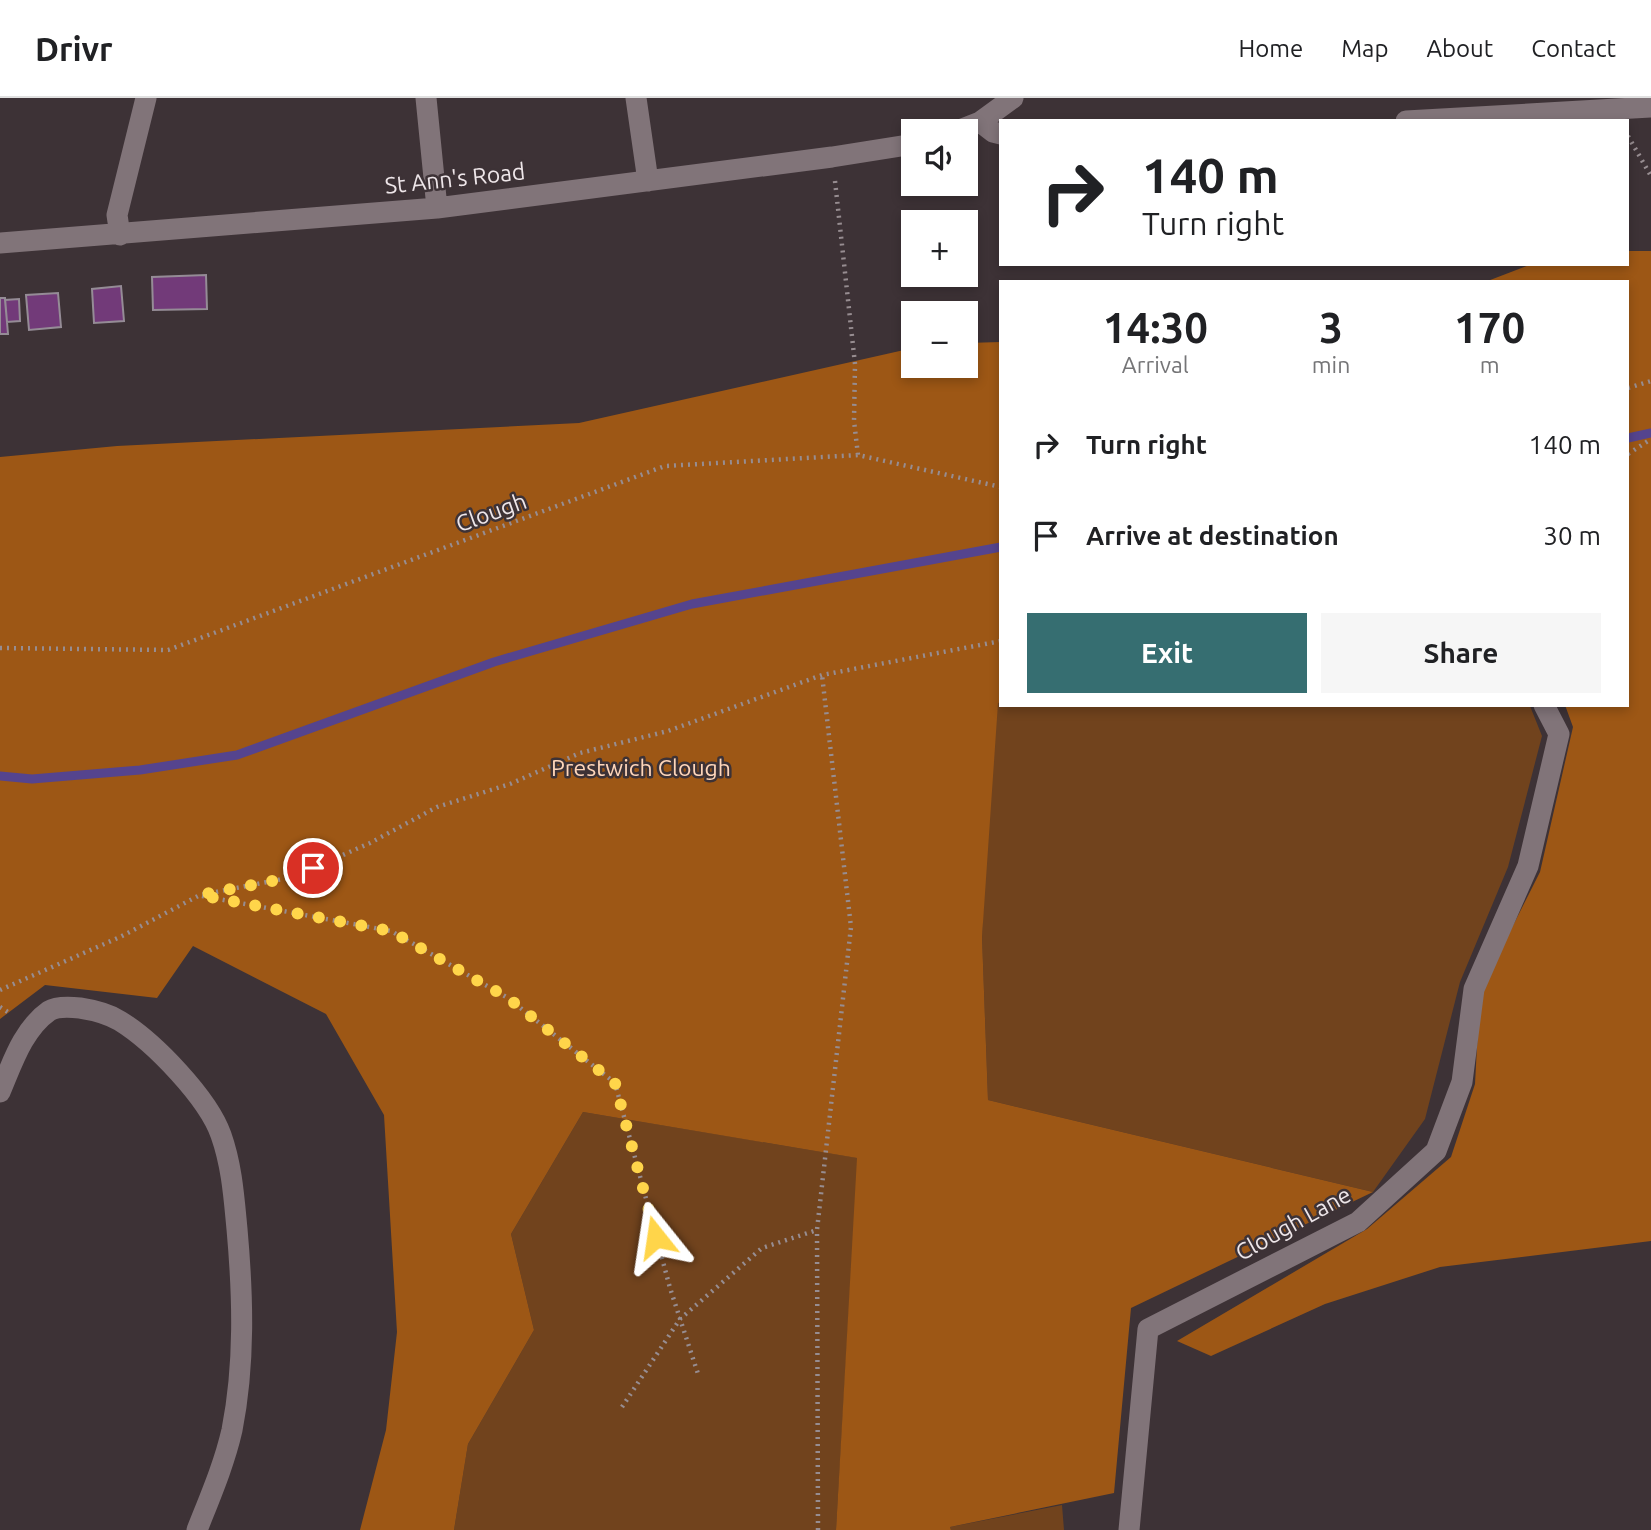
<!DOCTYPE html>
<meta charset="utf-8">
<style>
:root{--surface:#fff;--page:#f6f6f6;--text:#202124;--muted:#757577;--line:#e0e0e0;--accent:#366e71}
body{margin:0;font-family:Ubuntu,sans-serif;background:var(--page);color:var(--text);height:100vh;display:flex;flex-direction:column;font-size:26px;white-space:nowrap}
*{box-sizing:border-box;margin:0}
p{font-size:23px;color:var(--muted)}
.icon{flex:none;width:38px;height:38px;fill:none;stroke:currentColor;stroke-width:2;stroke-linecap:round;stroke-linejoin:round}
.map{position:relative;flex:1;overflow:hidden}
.side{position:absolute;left:999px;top:182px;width:630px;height:427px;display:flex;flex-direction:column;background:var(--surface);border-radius:0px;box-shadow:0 4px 10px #0003}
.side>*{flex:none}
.hud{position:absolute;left:999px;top:21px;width:630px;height:147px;border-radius:0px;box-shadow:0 4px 10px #0003;background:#fff;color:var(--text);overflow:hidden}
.controls{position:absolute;left:901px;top:21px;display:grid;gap:14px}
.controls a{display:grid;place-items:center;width:77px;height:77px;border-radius:0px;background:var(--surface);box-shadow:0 4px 10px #0003;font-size:35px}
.pin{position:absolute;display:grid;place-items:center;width:60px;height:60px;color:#fff;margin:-30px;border:4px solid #fff;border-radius:50%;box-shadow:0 2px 7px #0007}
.me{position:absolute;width:77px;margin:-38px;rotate:345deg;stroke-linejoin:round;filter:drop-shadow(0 0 5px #0008)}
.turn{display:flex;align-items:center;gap:24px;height:147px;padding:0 28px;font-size:32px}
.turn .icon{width:91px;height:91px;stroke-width:2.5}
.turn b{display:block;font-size:49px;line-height:60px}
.eta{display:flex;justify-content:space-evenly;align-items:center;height:119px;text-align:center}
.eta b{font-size:42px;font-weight:700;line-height:49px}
.button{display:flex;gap:14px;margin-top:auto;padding:14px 28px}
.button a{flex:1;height:80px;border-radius:0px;background:var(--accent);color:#fff;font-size:28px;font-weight:700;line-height:80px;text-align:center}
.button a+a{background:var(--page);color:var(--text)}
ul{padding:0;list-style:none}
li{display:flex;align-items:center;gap:21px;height:91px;padding:0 28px}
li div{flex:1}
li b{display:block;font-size:26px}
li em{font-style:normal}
header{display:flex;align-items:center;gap:42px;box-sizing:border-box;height:98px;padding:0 35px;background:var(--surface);border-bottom:2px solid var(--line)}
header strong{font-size:33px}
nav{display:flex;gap:38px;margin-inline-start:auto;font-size:24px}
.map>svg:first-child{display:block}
</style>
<header>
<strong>Drivr</strong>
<nav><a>Home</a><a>Map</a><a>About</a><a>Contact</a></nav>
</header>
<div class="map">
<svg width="1651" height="1432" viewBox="0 0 1651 1432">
<rect width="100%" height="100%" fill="#3d3236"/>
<path fill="#71431d" d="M 998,604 L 1001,604 L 1001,607 L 1530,608 L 1542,638 L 1508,769 L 1460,884 L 1425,1021 L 1373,1094 L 988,1002 L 982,839 L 990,653 Z
M 583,1014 L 858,1060 L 836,1432 L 454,1432 L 468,1346 L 534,1232 L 511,1136 Z
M 1062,1407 L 1064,1432 L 951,1432 L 950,1429 Z"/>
<path fill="#9d5715" d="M 1628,153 L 1651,153 L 1651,1143 L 1440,1169 L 1325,1206 L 1211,1258 L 1177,1243 L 1367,1131 L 1451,1059 L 1475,986 L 1480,893 L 1540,774 L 1573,629 L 1565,607 L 1628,607 L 1628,184 L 1485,184 L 1532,166 L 1628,166 Z
M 1001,244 L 1001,604 L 998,605 L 982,839 L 988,1002 L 1373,1094 L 1131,1210 L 1114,1395 L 950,1429 L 951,1432 L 836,1432 L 857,1060 L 583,1014 L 511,1136 L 534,1232 L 468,1346 L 454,1432 L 360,1432 L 386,1332 L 397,1234 L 384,1017 L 326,916 L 193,848 L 157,900 L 45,887 L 0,921 L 0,359 L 117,348 L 579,325 L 913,250 L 914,268 L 966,268 L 966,245 Z"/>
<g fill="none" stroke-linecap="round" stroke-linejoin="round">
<path stroke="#55448e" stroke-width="9" d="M 1628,340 L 1651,335
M 0,678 L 32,681 L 140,672 L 237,657 L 494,564 L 692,506 L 1001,449"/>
</g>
<path fill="#723a79" stroke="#958c96" stroke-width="2" d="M 206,177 L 207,211 L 153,212 L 152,179 Z
M 121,188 L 124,223 L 94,225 L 92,191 Z
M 58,195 L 61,229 L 29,232 L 26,197 Z
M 0,200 L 5,200 L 8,236 L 0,236 Z
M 19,201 L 20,223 L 7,224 L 5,202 Z"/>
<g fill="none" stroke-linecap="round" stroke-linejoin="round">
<path stroke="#978d91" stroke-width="4.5" stroke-dasharray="2 5" stroke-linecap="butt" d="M 1628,38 L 1651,78
M 835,83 L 855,266 L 854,323 L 858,357
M 1628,290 L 1651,283
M 1628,356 L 1651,341
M 0,550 L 168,552 L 665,368 L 858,357 L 1001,389
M 202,798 L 391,833 L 508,900 L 615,985 L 670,1190 L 699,1279
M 0,892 L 120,839 L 200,797 L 293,779 L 370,745 L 437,709 L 510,686 L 580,655 L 668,633 L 822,577 L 1001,543
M 0,909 L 11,916
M 622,1309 L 680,1221 L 762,1150 L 817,1132
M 818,1432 L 817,1132 L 851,829 L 822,577"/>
<path stroke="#817479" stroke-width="21" d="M 426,0 L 437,110
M 636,0 L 648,83
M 1406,23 L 1651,9
M 980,24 L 993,34 L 1001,36
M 957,33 L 980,24 L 1013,0
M 120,137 L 117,117 L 146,0
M 0,145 L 437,110 L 832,59 L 914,46
M 0,994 C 12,966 23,931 49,913 C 57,908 71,909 80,910 C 93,912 109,916 120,923 C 154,944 208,1000 221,1037 C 232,1068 234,1100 237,1131 C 243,1198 245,1266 232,1332 C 224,1367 210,1399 197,1432
M 1129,1432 L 1148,1231 L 1358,1124 L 1436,1053 L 1462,984 L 1474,891 L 1528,768 L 1559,636 L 1544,607"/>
</g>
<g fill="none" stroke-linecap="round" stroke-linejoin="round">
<path stroke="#ffd54a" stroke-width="12" stroke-dasharray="0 21.6" d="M 313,770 L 293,779 L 200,797 L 391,833 L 508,900 L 615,985 L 656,1139"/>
</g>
<g text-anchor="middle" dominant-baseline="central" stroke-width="5" stroke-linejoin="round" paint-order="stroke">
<g font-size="23" fill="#eee6e9" stroke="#3d3236">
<text transform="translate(455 80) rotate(-6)">St Ann's Road</text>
<text transform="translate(491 414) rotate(-20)">Clough</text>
<text transform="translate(1293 1125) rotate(-29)">Clough Lane</text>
</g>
<g font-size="23" fill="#ffd6ba" stroke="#3d3236">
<text x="641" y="669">Prestwich Clough</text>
</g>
</g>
</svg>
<div class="controls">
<a><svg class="icon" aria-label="sound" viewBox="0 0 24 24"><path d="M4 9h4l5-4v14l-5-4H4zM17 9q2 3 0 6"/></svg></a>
<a>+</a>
<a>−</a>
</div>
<div class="pin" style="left:313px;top:770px;background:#d93025"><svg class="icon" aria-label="arrive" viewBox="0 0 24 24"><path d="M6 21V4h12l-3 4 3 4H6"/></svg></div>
<svg class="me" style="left:656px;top:1139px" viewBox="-20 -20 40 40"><path d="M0-17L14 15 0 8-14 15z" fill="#ffd54a" stroke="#fff" stroke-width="4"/></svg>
<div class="hud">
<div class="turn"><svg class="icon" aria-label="right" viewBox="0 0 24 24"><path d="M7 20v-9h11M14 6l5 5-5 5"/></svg><div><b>140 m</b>Turn right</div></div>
</div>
<section class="side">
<div class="eta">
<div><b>14:30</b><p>Arrival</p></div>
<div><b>3</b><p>min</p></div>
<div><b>170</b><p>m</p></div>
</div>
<ul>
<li><svg class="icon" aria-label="right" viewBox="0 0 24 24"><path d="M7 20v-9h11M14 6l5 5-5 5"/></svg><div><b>Turn right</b></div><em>140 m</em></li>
<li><svg class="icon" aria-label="arrive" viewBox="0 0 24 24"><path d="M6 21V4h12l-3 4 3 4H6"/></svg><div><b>Arrive at destination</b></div><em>30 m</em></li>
</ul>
<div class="button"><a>Exit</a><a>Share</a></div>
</section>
</div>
